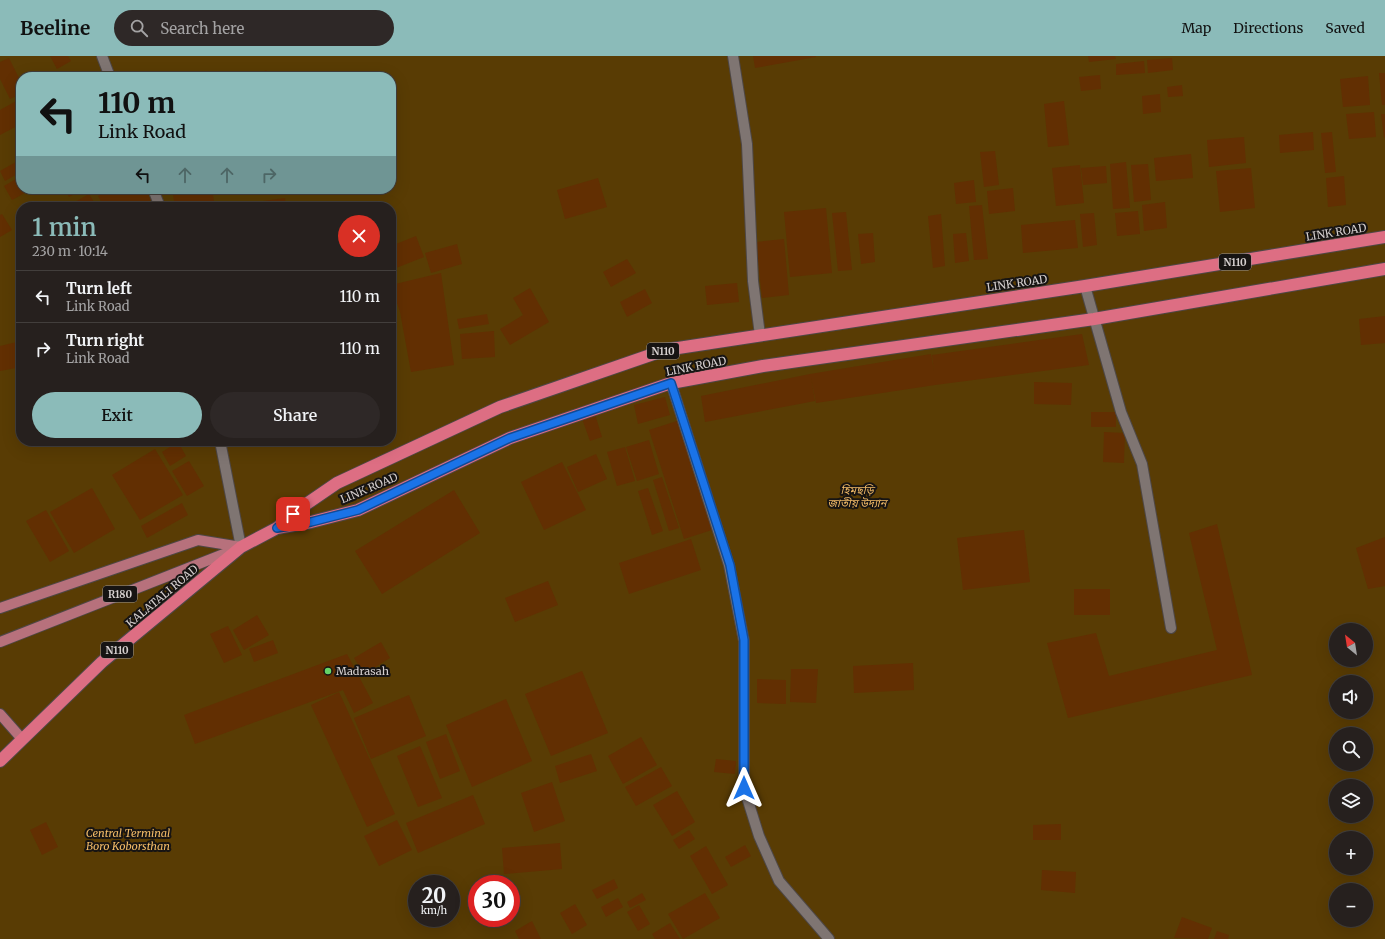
<!DOCTYPE html>
<meta charset="utf-8">
<style>
:root{--surface:#26201e;--page:#2e2827;--text:#f1f3f6;--muted:#a4a3a4;--line:#423e3c;--accent:#8bbbb9}
body{margin:0;font-family:Merriweather,"Noto Sans Bengali",serif;background:var(--page);color:var(--text);height:100vh;display:flex;flex-direction:column;font-size:15px;white-space:nowrap}
*{box-sizing:border-box;margin:0}
p{font-size:13px;color:var(--muted)}
.icon{flex:none;width:22px;height:22px;fill:none;stroke:currentColor;stroke-width:2;stroke-linecap:round;stroke-linejoin:round}
.map{position:relative;flex:1;overflow:hidden}
.sheet{position:absolute;left:16px;top:146px;width:380px;height:244px;display:flex;flex-direction:column;background:var(--surface);border-radius:16px;box-shadow:0 4px 16px #0002,0 0 0 1px var(--line)}
.sheet>*{flex:none}
.guide{position:absolute;left:16px;top:16px;width:380px;height:122px;border-radius:16px;box-shadow:0 4px 16px #0002,0 0 0 1px var(--line);background:#8bbbb9;color:#111;overflow:hidden}
.needle{width:26px;rotate:330deg}
.controls{position:absolute;left:1329px;top:567px;display:grid;gap:8px}
.controls a{display:grid;place-items:center;width:44px;height:44px;border-radius:50%;background:var(--surface);box-shadow:0 4px 16px #0002,0 0 0 1px var(--line);font-size:20px}
.speed{position:absolute;left:408px;top:819px;display:flex;gap:8px;font-size:20px;font-weight:700;text-align:center}
.speed>*{display:grid;place-content:center;width:52px;height:52px;border-radius:50%;background:var(--surface);box-shadow:0 4px 16px #0002,0 0 0 1px var(--line);line-height:1}
.speed small{font-size:10px;font-weight:400}
.speed .limit{border:6px solid #d22;background:#fff;color:#111}
.pin{position:absolute;display:grid;place-items:center;width:34px;height:34px;color:#fff;margin:-17px;border-radius:8px;box-shadow:0 2px 6px #0006}
.me{position:absolute;width:44px;margin:-22px;rotate:0deg;stroke-linejoin:round;filter:drop-shadow(0 0 3px #0008)}
.turn{display:flex;align-items:center;gap:14px;height:84px;padding:0 16px;font-size:18px}
.turn .icon{width:52px;height:52px;stroke-width:2.5}
.turn b{display:block;font-size:28px;line-height:34px}
.lanes{display:flex;align-items:center;height:38px;padding:0 16px;background:#0003;justify-content:center;gap:20px;direction:ltr}
.lanes .off{opacity:.35}
.round{display:grid;place-items:center;flex:none;width:42px;height:42px;border-radius:21px;background:var(--page)}
.summary{display:flex;align-items:center;justify-content:space-between;height:68px;padding:0 16px}
h1{font-size:24px;font-weight:600;line-height:30px;color:var(--accent)}
.primary-button{display:flex;gap:8px;margin-top:auto;padding:8px 16px}
.primary-button a{flex:1;height:46px;border-radius:24px;background:var(--accent);color:#111;font-size:16px;font-weight:600;line-height:46px;text-align:center}
.primary-button a+a{background:var(--page);color:var(--text)}
ul{padding:0;list-style:none}
li{display:flex;align-items:center;gap:12px;height:52px;padding:0 16px;border-top:1px solid var(--line)}
li div{flex:1}
li b{display:block;font-size:15px}
li em{font-style:normal}
header{display:flex;align-items:center;gap:24px;box-sizing:border-box;height:56px;padding:0 20px;background:var(--accent);color:#111}
header strong{font-size:19px}
nav{display:flex;gap:22px;margin-inline-start:auto;font-size:14px}
.search{width:280px;height:36px;background:var(--page);display:flex;align-items:center;gap:10px;box-sizing:border-box;padding:0 14px;border-radius:22px;color:var(--muted);font-size:15px}
.map>svg:first-child{display:block}
</style>
<header>
<strong>Beeline</strong>
<div class="search"><svg class="icon" aria-label="search" viewBox="0 0 24 24"><circle cx="10" cy="10" r="6"/><path d="M15 15l6 6"/></svg>Search here</div>
<nav><a>Map</a><a>Directions</a><a>Saved</a></nav>
</header>
<div class="map">
<svg width="1385" height="883" viewBox="0 0 1385 883">
<rect width="100%" height="100%" fill="#332a28"/>
<path fill="#593c04" fill-rule="evenodd" d="M 0,0 L 1385,0 L 1385,883 L 0,883 ZM 21,21 L 391,21 L 391,133 L 21,133 ZM 21,151 L 391,151 L 391,385 L 21,385 ZM 1336,574 L 1366,574 L 1366,604 L 1336,604 ZM 1336,626 L 1366,626 L 1366,656 L 1336,656 ZM 1336,678 L 1366,678 L 1366,708 L 1336,708 ZM 1336,730 L 1366,730 L 1366,760 L 1336,760 ZM 1336,782 L 1366,782 L 1366,812 L 1336,812 ZM 417,828 L 451,828 L 451,862 L 417,862 ZM 477,828 L 511,828 L 511,862 L 477,862 ZM 1336,834 L 1366,834 L 1366,864 L 1336,864 Z"/>
<path fill="#622f02" d="M 50,0 L 68,0 L 71,5 L 57,13 Z
M 753,0 L 816,0 L 816,1 L 755,12 Z
M 1088,0 L 1115,0 L 1116,3 L 1089,6 Z
M 9,2 L 21,26 L 21,38 L 10,43 L 0,23 L 0,6 Z
M 1172,2 L 1173,14 L 1148,17 L 1147,4 Z
M 1144,5 L 1145,17 L 1116,19 L 1116,8 Z
M 266,14 L 270,21 L 255,21 Z
M 1379,17 L 1385,17 L 1385,49 L 1382,49 Z
M 1100,19 L 1101,33 L 1081,35 L 1079,21 Z
M 1368,20 L 1370,49 L 1343,51 L 1340,23 Z
M 1182,29 L 1183,40 L 1168,41 L 1167,31 Z
M 1160,38 L 1161,56 L 1143,58 L 1142,40 Z
M 18,44 L 21,49 L 21,68 L 0,79 L 0,54 Z
M 1064,45 L 1069,89 L 1048,91 L 1044,48 Z
M 1374,56 L 1376,81 L 1349,83 L 1346,58 Z
M 1381,58 L 1385,58 L 1385,81 L 1384,82 Z
M 1313,76 L 1314,94 L 1280,97 L 1279,79 Z
M 1332,76 L 1336,116 L 1325,117 L 1321,77 Z
M 1244,81 L 1246,107 L 1209,111 L 1207,84 Z
M 995,95 L 999,129 L 984,131 L 980,96 Z
M 1191,98 L 1193,122 L 1156,125 L 1154,102 Z
M 21,103 L 21,116 L 5,125 L 0,115 Z
M 1126,106 L 1130,152 L 1113,153 L 1110,108 Z
M 1148,108 L 1151,144 L 1134,146 L 1131,109 Z
M 1080,109 L 1084,147 L 1056,150 L 1052,112 Z
M 1106,110 L 1107,127 L 1083,129 L 1081,112 Z
M 1251,112 L 1255,152 L 1220,156 L 1216,115 Z
M 21,120 L 21,133 L 32,133 L 12,144 L 4,130 Z
M 1344,120 L 1346,149 L 1328,151 L 1326,122 Z
M 598,122 L 607,151 L 565,163 L 557,134 Z
M 974,124 L 976,146 L 956,148 L 954,127 Z
M 1013,132 L 1015,155 L 989,158 L 987,135 Z
M 65,133 L 83,133 L 69,141 Z
M 111,133 L 145,133 L 151,144 L 137,151 L 104,151 L 98,140 Z
M 172,133 L 212,133 L 215,151 L 175,151 Z
M 89,138 L 97,151 L 66,151 Z
M 285,142 L 286,151 L 235,151 L 235,149 Z
M 1165,146 L 1167,172 L 1144,175 L 1142,149 Z
M 982,149 L 988,203 L 974,204 L 969,150 Z
M 826,152 L 832,217 L 790,221 L 784,156 Z
M 1138,155 L 1140,178 L 1117,180 L 1115,157 Z
M 846,156 L 852,214 L 838,215 L 832,157 Z
M 1094,157 L 1097,189 L 1083,191 L 1080,158 Z
M 2,158 L 12,174 L 0,181 L 0,159 Z
M 941,158 L 945,210 L 933,212 L 928,160 Z
M 1075,164 L 1078,192 L 1023,197 L 1021,169 Z
M 873,177 L 875,206 L 861,208 L 858,178 Z
M 966,177 L 969,205 L 955,207 L 953,178 Z
M 416,180 L 424,201 L 391,214 L 391,190 Z
M 784,183 L 789,239 L 762,242 L 756,186 Z
M 457,188 L 462,208 L 431,217 L 425,197 Z
M 627,203 L 636,217 L 611,231 L 603,216 Z
M 441,217 L 454,309 L 411,316 L 400,256 L 394,238 L 396,248 L 391,249 L 391,229 Z
M 737,227 L 739,246 L 707,249 L 705,230 Z
M 530,232 L 549,266 L 510,289 L 500,273 L 523,259 L 513,242 Z
M 645,233 L 652,247 L 627,261 L 620,246 Z
M 487,258 L 489,268 L 459,273 L 457,263 Z
M 1385,260 L 1385,287 L 1361,289 L 1359,263 Z
M 494,275 L 495,301 L 462,303 L 460,278 Z
M 1082,278 L 1089,309 L 935,329 L 816,347 L 811,321 L 815,345 L 705,366 L 701,340 L 810,318 L 931,298 L 934,315 L 932,299 Z
M 21,285 L 21,311 L 0,315 L 0,290 Z
M 1034,326 L 1072,327 L 1071,349 L 1034,348 Z
M 665,341 L 670,359 L 638,368 L 634,349 Z
M 594,355 L 602,381 L 590,385 L 581,360 Z
M 1091,356 L 1116,356 L 1116,371 L 1091,371 Z
M 680,364 L 715,473 L 684,483 L 649,374 Z
M 1104,376 L 1125,377 L 1124,407 L 1103,406 Z
M 649,384 L 659,418 L 637,425 L 626,391 Z
M 178,386 L 186,400 L 170,410 L 162,396 Z
M 625,391 L 635,425 L 617,430 L 607,396 Z
M 155,393 L 183,439 L 140,464 L 112,419 Z
M 596,398 L 607,423 L 578,436 L 567,411 Z
M 189,405 L 204,430 L 187,440 L 172,415 Z
M 562,406 L 586,454 L 544,474 L 521,426 Z
M 662,421 L 679,472 L 669,475 L 653,424 Z
M 92,432 L 115,473 L 74,497 L 50,456 Z
M 648,432 L 663,475 L 652,479 L 638,435 Z
M 454,434 L 480,477 L 382,538 L 355,495 Z
M 182,447 L 188,459 L 147,482 L 141,470 Z
M 46,454 L 69,495 L 50,506 L 26,465 Z
M 1217,468 L 1252,619 L 1068,662 L 1047,587 L 1096,577 L 1109,620 L 1217,594 L 1189,477 Z
M 1024,474 L 1030,526 L 963,534 L 957,482 Z
M 1385,481 L 1385,530 L 1368,533 L 1356,492 Z
M 691,483 L 701,514 L 629,538 L 619,507 Z
M 548,525 L 558,549 L 515,566 L 505,542 Z
M 1074,533 L 1110,533 L 1110,559 L 1074,559 Z
M 257,559 L 269,579 L 244,594 L 233,574 Z
M 228,570 L 242,599 L 224,607 L 210,578 Z
M 273,584 L 278,597 L 254,606 L 249,593 Z
M 381,586 L 390,602 L 364,618 L 354,602 Z
M 347,598 L 373,647 L 354,657 L 343,634 L 195,688 L 184,659 Z
M 913,607 L 914,634 L 854,637 L 853,610 Z
M 791,613 L 818,613 L 816,647 L 790,646 Z
M 582,615 L 608,677 L 551,700 L 525,638 Z
M 757,623 L 786,624 L 786,648 L 757,647 Z
M 339,636 L 395,758 L 367,771 L 311,649 Z
M 409,639 L 426,680 L 371,703 L 354,662 Z
M 506,643 L 532,705 L 472,731 L 446,669 Z
M 446,678 L 460,715 L 440,723 L 426,686 Z
M 641,681 L 657,709 L 623,728 L 608,700 Z
M 420,690 L 442,742 L 418,751 L 397,700 Z
M 591,698 L 597,715 L 560,727 L 555,710 Z
M 716,703 L 736,705 L 735,718 L 714,716 Z
M 661,711 L 672,730 L 636,750 L 625,731 Z
M 552,726 L 565,765 L 534,776 L 521,737 Z
M 677,735 L 695,766 L 672,780 L 653,749 Z
M 473,739 L 485,768 L 418,797 L 406,767 Z
M 397,764 L 412,794 L 379,810 L 364,780 Z
M 46,766 L 58,791 L 42,799 L 30,774 Z
M 1061,768 L 1061,784 L 1033,784 L 1033,769 Z
M 689,774 L 695,783 L 679,793 L 673,784 Z
M 560,787 L 562,813 L 504,818 L 502,792 Z
M 745,789 L 751,800 L 731,811 L 725,801 Z
M 706,790 L 728,829 L 712,838 L 690,800 Z
M 1042,814 L 1076,816 L 1075,837 L 1041,834 Z
M 614,823 L 618,832 L 597,843 L 592,834 Z
M 642,837 L 646,844 L 630,852 L 627,846 Z
M 705,837 L 720,862 L 683,883 L 668,858 Z
M 618,842 L 623,851 L 606,861 L 601,851 Z
M 575,848 L 587,869 L 572,878 L 560,857 Z
M 639,849 L 650,868 L 638,875 L 627,856 Z
M 1182,861 L 1212,872 L 1208,883 L 1174,882 Z
M 532,865 L 541,883 L 519,883 L 515,875 Z
M 670,867 L 680,883 L 655,883 L 652,878 Z
M 1217,875 L 1229,879 L 1228,883 L 1214,883 Z"/>
<g fill="none" stroke-linecap="round" stroke-linejoin="round">
<g stroke="#4e4746" stroke-width="12">
<path id="street" d="M 102,0 L 110,21
M 733,0 L 747,88 L 753,225 L 760,279
M 153,133 L 160,151
M 1085,230 L 1121,356 L 1142,408 L 1171,572
M 671,327 L 729,509 L 744,585 L 744,732 L 759,780 L 779,825 L 829,883
M 220,385 L 241,491"/>
</g>
<g stroke="#4e4746" stroke-width="12">
<path id="primary" d="M 0,552 L 198,484 L 241,491
M 0,586 L 234,494
M 0,658 L 22,683"/>
</g>
<g stroke="#4e4746" stroke-width="14">
<path id="highway" d="M 277,472 L 311,466 L 358,454 L 510,382 L 671,327 L 763,310 L 1094,263 L 1385,213
M 0,705 L 102,606 L 241,491 L 277,472 L 302,451 L 337,427 L 500,351 L 665,294 L 1085,230 L 1385,181"/>
</g>
<use href="#street" stroke="#7f7572" stroke-width="10"/>
<use href="#primary" stroke="#b7717c" stroke-width="10"/>
<use href="#highway" stroke="#dd6e83" stroke-width="12"/>
</g>
<g fill="none" stroke-linecap="round" stroke-linejoin="round">
<g stroke="#114b97" stroke-width="10">
<path id="route" d="M 293,458 L 277,472 L 311,466 L 358,454 L 510,382 L 671,327 L 730,509 L 744,584 L 744,732"/>
</g>
<use href="#route" stroke="#1a73e8" stroke-width="7"/>
</g>
<circle fill="#64d468" stroke="#171413" stroke-width="1.5" cx="328" cy="615" r="4"/>
<g text-anchor="middle" dominant-baseline="central" stroke-width="4" stroke-linejoin="round" paint-order="stroke">
<g fill="#171413" stroke="#9c9796" stroke-width="1">
<rect x="1219" y="198" width="32" height="16" rx="3"/>
<rect x="647" y="287" width="32" height="16" rx="3"/>
<rect x="103" y="530" width="34" height="16" rx="3"/>
<rect x="101" y="586" width="32" height="16" rx="3"/>
</g>
<g font-size="10" font-weight="bold" fill="#d5cfce">
<text x="1235" y="206">N110</text>
<text x="663" y="295">N110</text>
<text x="120" y="538">R180</text>
<text x="117" y="594">N110</text>
</g>
<g font-size="11" fill="#d5cfce" stroke="#171413">
<text transform="translate(1336 176) rotate(-9)">LINK ROAD</text>
<text transform="translate(1017 227) rotate(-8)">LINK ROAD</text>
<text transform="translate(696 310) rotate(-11)">LINK ROAD</text>
<text transform="translate(369 432) rotate(-23)">LINK ROAD</text>
<text transform="translate(162 540) rotate(-40)">KALATALI ROAD</text>
</g>
<g font-size="11" font-style="italic" fill="#f2bb67" stroke="#171413">
<text x="857" y="434">হিমছড়ি<tspan x="857" dy="13">জাতীয় উদ্যান</tspan></text>
<text x="128" y="777">Central Terminal<tspan x="128" dy="13">Boro Koborsthan</tspan></text>
</g>
<g font-size="11" fill="#d5cfce" stroke="#171413" text-anchor="start">
<text x="336" y="615">Madrasah</text>
</g>
</g>
</svg>
<div class="controls">
<a><svg class="needle" viewBox="-14 -14 28 28"><path d="M0-13l5 13h-10z" fill="#e53935"/><path d="M0 13l5-13h-10z" fill="#a4a3a4"/></svg></a>
<a><svg class="icon" aria-label="sound" viewBox="0 0 24 24"><path d="M4 9h4l5-4v14l-5-4H4zM17 9q2 3 0 6"/></svg></a>
<a><svg class="icon" aria-label="search" viewBox="0 0 24 24"><circle cx="10" cy="10" r="6"/><path d="M15 15l6 6"/></svg></a>
<a><svg class="icon" aria-label="layers" viewBox="0 0 24 24"><path d="M12 4l9 5-9 5-9-5zM3 14l9 5 9-5"/></svg></a>
<a>+</a>
<a>−</a>
</div>
<div class="speed"><div>20<small>km/h</small></div><div class="limit">30</div></div>
<div class="pin" style="left:293px;top:458px;background:#d93025"><svg class="icon" aria-label="arrive" viewBox="0 0 24 24"><path d="M6 21V4h12l-3 4 3 4H6"/></svg></div>
<svg class="me" style="left:744px;top:732px" viewBox="-20 -20 40 40"><path d="M0-17L14 15 0 8-14 15z" fill="#1a73e8" stroke="#fff" stroke-width="4"/></svg>
<div class="guide">
<div class="turn"><svg class="icon" aria-label="left" viewBox="0 0 24 24"><path d="M17 20v-9H6M10 6l-5 5 5 5"/></svg><div><b>110 m</b>Link Road</div></div>
<div class="lanes"><svg class="icon" aria-label="left" viewBox="0 0 24 24"><path d="M17 20v-9H6M10 6l-5 5 5 5"/></svg><svg class="icon off" aria-label="ahead" viewBox="0 0 24 24"><path d="M12 20V5M6 11l6-6 6 6"/></svg><svg class="icon off" aria-label="ahead" viewBox="0 0 24 24"><path d="M12 20V5M6 11l6-6 6 6"/></svg><svg class="icon off" aria-label="right" viewBox="0 0 24 24"><path d="M7 20v-9h11M14 6l5 5-5 5"/></svg></div>
</div>
<section class="sheet">
<div class="summary"><div><h1>1 min</h1><p>230 m · 10:14</p></div><a class="round" style="background:#d93025;color:#fff"><svg class="icon" aria-label="close" viewBox="0 0 24 24"><path d="M6 6l12 12M18 6L6 18"/></svg></a></div>
<ul>
<li><svg class="icon" aria-label="left" viewBox="0 0 24 24"><path d="M17 20v-9H6M10 6l-5 5 5 5"/></svg><div><b>Turn left</b><p>Link Road</p></div><em>110 m</em></li>
<li><svg class="icon" aria-label="right" viewBox="0 0 24 24"><path d="M7 20v-9h11M14 6l5 5-5 5"/></svg><div><b>Turn right</b><p>Link Road</p></div><em>110 m</em></li>
</ul>
<div class="primary-button"><a>Exit</a><a>Share</a></div>
</section>
</div>
